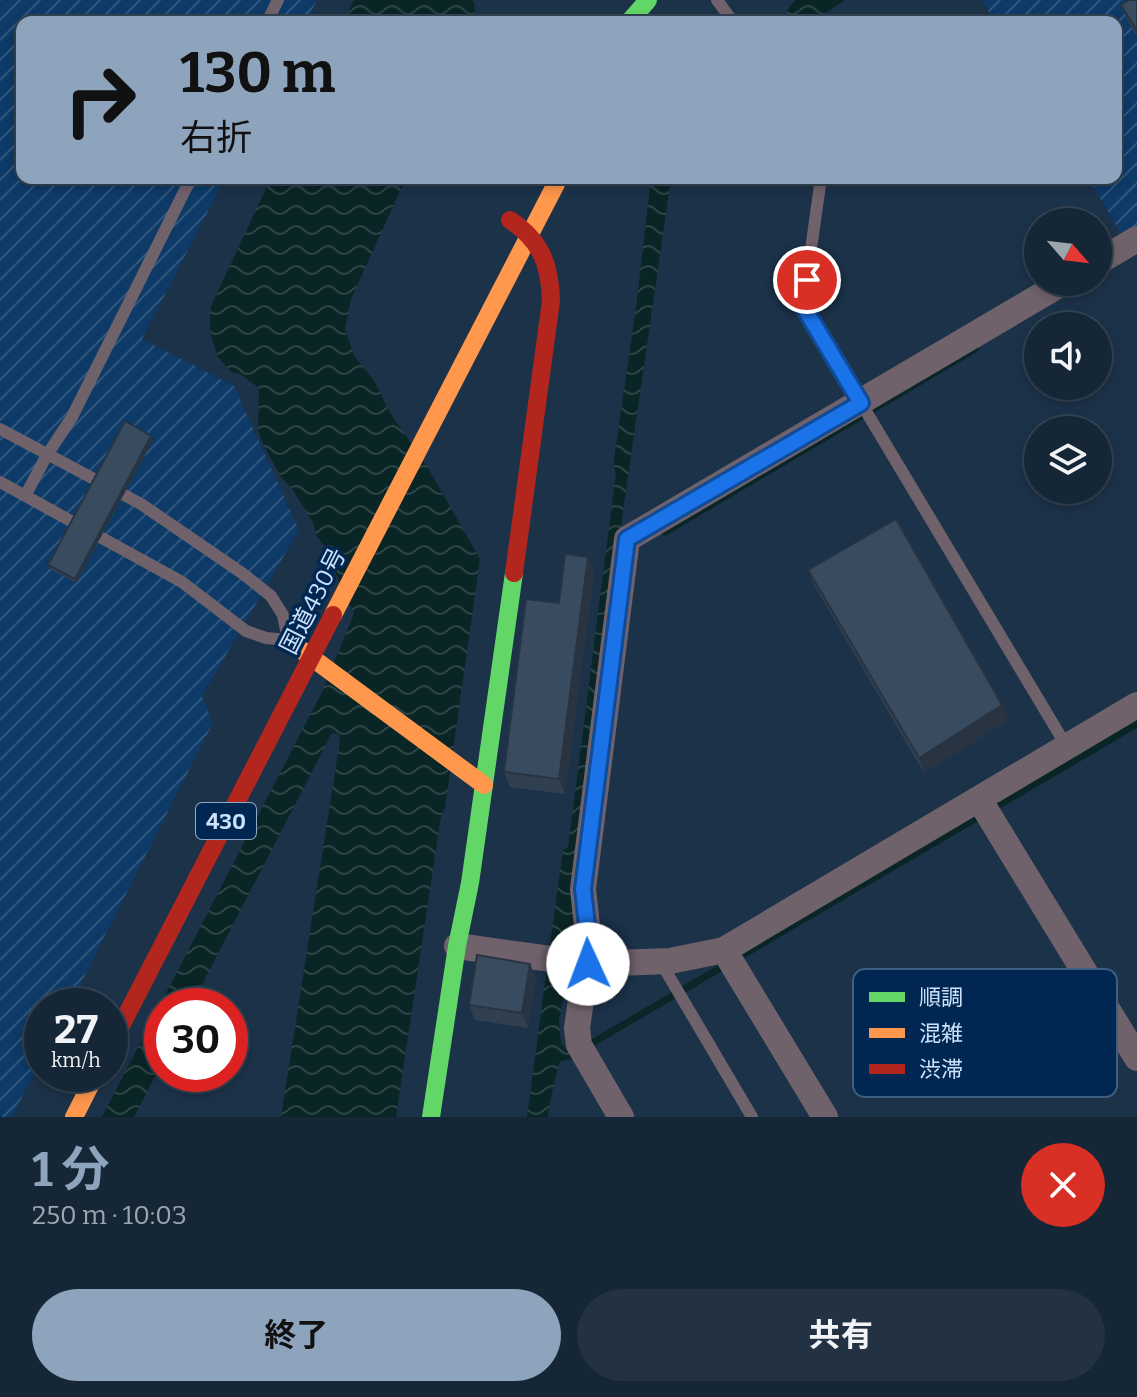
<!DOCTYPE html>
<html lang="ja">
<meta charset="utf-8">
<style>
:root{--surface:#152637;--page:#223242;--text:#f1f3f6;--muted:#9da5ad;--line:#344352;--accent:#8ea4bd}
body{margin:0;font-family:Bitter,"Noto Sans JP",serif;background:var(--page);color:var(--text);height:100vh;display:flex;flex-direction:column;font-size:30px;white-space:nowrap}
*{box-sizing:border-box;margin:0}
p{font-size:26px;color:var(--muted)}
.icon{flex:none;width:44px;height:44px;fill:none;stroke:currentColor;stroke-width:2;stroke-linecap:round;stroke-linejoin:round}
.map{position:relative;height:1117px;overflow:hidden}
.panel{display:flex;flex-direction:column;background:var(--surface);flex:1}
.panel>*{flex:none}
.top-card{position:absolute;left:16px;top:16px;width:1106px;height:168px;border-radius:16px;box-shadow:0 4px 12px #0003,0 0 0 2px var(--line);background:#8ea4bd;color:#111;overflow:hidden}
.needle{width:52px;rotate:118deg}
.buttons{position:absolute;left:1024px;top:208px;display:grid;gap:16px}
.buttons a{display:grid;place-items:center;width:88px;height:88px;border-radius:50%;background:var(--surface);box-shadow:0 4px 12px #0003,0 0 0 2px var(--line);font-size:40px}
.speed{position:absolute;left:24px;top:988px;display:flex;gap:16px;font-size:40px;font-weight:700;text-align:center}
.speed>*{display:grid;place-content:center;width:104px;height:104px;border-radius:50%;background:var(--surface);box-shadow:0 4px 12px #0003,0 0 0 2px var(--line);line-height:1}
.speed small{font-size:20px;font-weight:400}
.speed .limit{border:12px solid #d22;background:#fff;color:#111}
.pin{position:absolute;display:grid;place-items:center;width:68px;height:68px;color:#fff;margin:-34px;border:4px solid #fff;border-radius:50%;box-shadow:0 2px 8px #0007}
.me{position:absolute;width:88px;margin:-44px;rotate:358deg;stroke-linejoin:round;filter:drop-shadow(0 0 6px #0008)}
.turn{display:flex;align-items:center;gap:28px;height:168px;padding:0 32px;font-size:36px}
.turn .icon{width:104px;height:104px;stroke-width:2.5}
.turn b{display:block;font-size:56px;line-height:68px}
.round{display:grid;place-items:center;flex:none;width:84px;height:84px;border-radius:42px;background:var(--page)}
.summary{display:flex;align-items:center;justify-content:space-between;height:136px;padding:0 32px}
h1{font-size:48px;font-weight:700;line-height:60px;color:var(--accent)}
.button{display:flex;gap:16px;margin-top:auto;padding:16px 32px}
.button a{flex:1;height:92px;border-radius:48px;background:var(--accent);color:#111;font-size:32px;font-weight:700;line-height:92px;text-align:center}
.button a+a{background:var(--page);color:var(--text)}
.map>svg:first-child{display:block}
</style>
<div class="map">
<svg width="1137" height="1117" viewBox="0 0 1137 1117">
<defs>
<pattern id="industrial-furrows" width="10" height="10" patternUnits="userSpaceOnUse" patternTransform="scale(2)"><rect width="10" height="10" fill="#0d3a67"/><path d="M-1 1l2-2M0 10L10 0M9 11l2-2" fill="none" stroke="#2f567e"/></pattern>
<pattern id="water-waves" width="16" height="10" patternUnits="userSpaceOnUse" patternTransform="scale(2)"><rect width="16" height="10" fill="#0a2526"/><path d="M0 5q4-4 8 0t8 0" fill="none" stroke="#2c4446"/></pattern>
</defs>
<rect width="100%" height="100%" fill="#1c3249"/>
<path fill="url(#industrial-furrows)" d="M 0,0 L 317,0 L 306,22 L 22,22 L 22,178 L 225,178 L 142,339 L 234,386 L 299,530 L 202,696 L 213,723 L 69,1006 L 42,1006 L 42,1058 L 12,1117 L 0,1117 Z
M 982,0 L 1137,0 L 1137,226 L 1122,235 L 1088,178 L 1116,178 L 1116,22 L 995,22 Z"/>
<path fill="url(#water-waves)" d="M 354,0 L 471,0 L 474,2 L 475,12 L 472,22 L 343,22 Z
M 796,0 L 845,0 L 812,22 L 779,22 C 787,16 787,6 796,0 Z
M 271,178 L 406,178 L 351,299 L 345,329 L 354,355 L 375,382 L 389,411 L 428,468 L 480,559 L 445,808 L 441,816 L 396,1117 L 281,1117 L 340,740 L 339,734 L 332,733 L 191,1006 L 162,1006 L 162,1063 L 134,1117 L 102,1117 L 321,694 L 354,614 L 322,543 L 316,535 L 314,524 L 292,489 L 281,477 L 263,444 L 258,430 L 259,388 L 240,374 L 231,372 L 217,356 L 210,330 L 210,315 L 211,306 Z
M 651,178 L 671,178 L 618,546 L 573,951 L 559,1020 L 561,1043 L 575,1059 L 561,1061 C 555,1072 550,1104 548,1117 L 527,1117 L 563,849 L 568,848 L 616,473 L 613,466 L 636,308 Z"/>
<g fill="none" stroke-linecap="round" stroke-linejoin="round">
<path stroke="#0a2526" stroke-width="7" d="M 1068,293 L 1086,282
M 665,532 L 975,349
M 587,1046 L 1137,724"/>
<path stroke="#70626b" stroke-width="12" d="M 717,0 L 733,22
M 267,22 L 278,0
M 821,178 L 803,306 L 1067,747
M 0,429 L 141,504 L 242,573 L 271,596 L 283,615 L 288,640 L 266,638 L 246,631 L 182,582 L 0,482
M 25,496 L 47,455 L 72,417 L 191,178
M 660,961 L 752,1117"/>
<path stroke="#70626b" stroke-width="26" d="M 1098,262 L 1137,239
M 979,799 L 1137,1058
M 457,946 L 588,964 L 670,961 L 724,950 L 1137,705
M 724,950 L 825,1117
M 621,1117 L 579,1045 L 577,1028 L 589,944 L 583,889 L 627,539 L 1064,282"/>
<path stroke="#63d668" stroke-width="18" d="M 629,22 L 648,0
M 431,1117 L 457,946 L 470,883 L 514,573"/>
<path stroke="#ff974d" stroke-width="18" d="M 333,615 L 559,178
M 288,640 L 484,785
M 74,1117 L 96,1074"/>
<path stroke="#b3261e" stroke-width="18" d="M 510,220 C 541,241 550,264 551,301 L 514,573
M 110,1047 L 333,615"/>
</g>
<path fill="#314051" d="M 1137,0 L 1137,37 L 1127,20 L 1121,5 Z
M 153,440 L 76,583 L 50,569 L 48,565 Z
M 588,557 L 594,572 L 565,794 L 510,787 L 504,772 L 559,603 Z
M 808,570 L 1002,705 L 1008,720 L 924,773 L 814,585 Z
M 530,964 L 536,979 L 528,1028 L 475,1020 L 469,1005 Z"/>
<path fill="#283442" d="M 151,436 L 153,440 L 76,583 L 75,579 Z
M 588,557 L 594,572 L 565,794 L 559,779 Z
M 1002,705 L 1008,720 L 924,773 L 919,758 Z
M 530,964 L 536,979 L 528,1028 L 522,1013 Z"/>
<path fill="#394b5e" stroke="#283442" stroke-width="2" d="M 1129,0 L 1137,0 L 1137,31 L 1121,5 Z
M 125,421 L 151,436 L 75,579 L 48,565 Z
M 896,519 L 1002,705 L 919,758 L 808,570 Z
M 565,554 L 588,557 L 559,779 L 504,772 L 526,599 L 559,603 Z
M 477,955 L 530,964 L 522,1013 L 469,1005 Z"/>
<g fill="none" stroke-linecap="round" stroke-linejoin="round">
<g stroke="#114b97" stroke-width="20">
<path id="route" d="M 588,964 L 589,944 L 583,889 L 627,539 L 861,403 L 803,306 L 807,280"/>
</g>
<use href="#route" stroke="#1a73e8" stroke-width="14"/>
</g>
<g text-anchor="middle" dominant-baseline="central" stroke-width="7" stroke-linejoin="round" paint-order="stroke">
<rect fill="#002751" stroke="#8ea9c9" stroke-width="2" x="196" y="803" width="60" height="36" rx="6"/>
<g font-size="22" font-weight="bold" fill="#cbe1fc">
<text x="226" y="821">430</text>
</g>
<g font-size="24" fill="#cbe1fc" stroke="#002751">
<text transform="translate(313 601) rotate(-63)">国道430号</text>
</g>
</g>
<rect x="853" y="969" width="264" height="128" rx="12" fill="#002751" stroke="#3d5f84" stroke-width="2"/>
<rect x="869" y="992" width="36" height="10" fill="#63d668"/>
<rect x="869" y="1028" width="36" height="10" fill="#ff974d"/>
<rect x="869" y="1064" width="36" height="10" fill="#b3261e"/>
<g font-size="22" fill="#cbe1fc">
<text x="919" y="1005">順調</text>
<text x="919" y="1041">混雑</text>
<text x="919" y="1077">渋滞</text>
</g>
</svg>
<div class="buttons">
<a><svg class="needle" viewBox="-14 -14 28 28"><path d="M0-13l5 13h-10z" fill="#e53935"/><path d="M0 13l5-13h-10z" fill="#9da5ad"/></svg></a>
<a><svg class="icon" aria-label="sound" viewBox="0 0 24 24"><path d="M4 9h4l5-4v14l-5-4H4zM17 9q2 3 0 6"/></svg></a>
<a><svg class="icon" aria-label="layers" viewBox="0 0 24 24"><path d="M12 4l9 5-9 5-9-5zM3 14l9 5 9-5"/></svg></a>
</div>
<div class="speed"><div>27<small>km/h</small></div><div class="limit">30</div></div>
<div class="pin" style="left:807px;top:280px;background:#d93025"><svg class="icon" aria-label="arrive" viewBox="0 0 24 24"><path d="M6 21V4h12l-3 4 3 4H6"/></svg></div>
<svg class="me" style="left:588px;top:964px" viewBox="-20 -20 40 40"><circle r="19" fill="#fff"/><path d="M0-13L10 11 0 6-10 11z" fill="#1a73e8"/></svg>
<div class="top-card">
<div class="turn"><svg class="icon" aria-label="right" viewBox="0 0 24 24"><path d="M7 20v-9h11M14 6l5 5-5 5"/></svg><div><b>130 m</b>右折</div></div>
</div>
</div>
<section class="panel">
<div class="summary"><div><h1>1 分</h1><p>250 m · 10:03</p></div><a class="round" style="background:#d93025;color:#fff"><svg class="icon" aria-label="close" viewBox="0 0 24 24"><path d="M6 6l12 12M18 6L6 18"/></svg></a></div>
<div class="button"><a>終了</a><a>共有</a></div>
</section>
